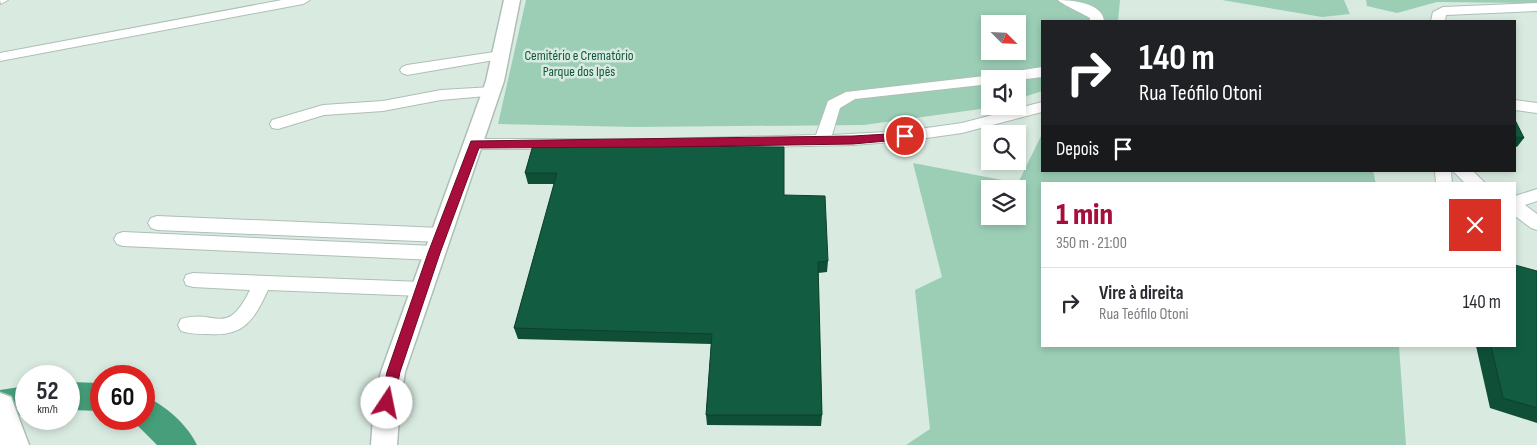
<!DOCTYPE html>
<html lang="pt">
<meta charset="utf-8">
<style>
:root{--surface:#fff;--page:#f2f2f3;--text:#2b2b33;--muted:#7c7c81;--line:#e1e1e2;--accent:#a70e3b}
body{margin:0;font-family:"Sofia Sans Condensed",sans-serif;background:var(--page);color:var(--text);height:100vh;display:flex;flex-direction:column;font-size:19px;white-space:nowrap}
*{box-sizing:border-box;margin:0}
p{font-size:16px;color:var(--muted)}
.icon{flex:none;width:28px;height:28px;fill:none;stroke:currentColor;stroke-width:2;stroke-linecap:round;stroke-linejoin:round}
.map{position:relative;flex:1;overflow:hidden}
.panel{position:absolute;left:1041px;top:182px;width:475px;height:165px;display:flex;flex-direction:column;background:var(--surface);border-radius:0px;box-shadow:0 2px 8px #0003}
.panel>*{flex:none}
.banner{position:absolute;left:1041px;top:20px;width:475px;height:152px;border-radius:0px;box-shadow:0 2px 8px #0003;background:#202124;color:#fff;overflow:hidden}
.needle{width:32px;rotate:114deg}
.controls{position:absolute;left:981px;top:15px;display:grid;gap:10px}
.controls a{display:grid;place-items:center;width:45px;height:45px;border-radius:0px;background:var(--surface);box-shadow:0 2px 8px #0003;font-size:25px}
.speed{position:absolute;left:15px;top:365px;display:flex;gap:10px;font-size:25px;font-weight:700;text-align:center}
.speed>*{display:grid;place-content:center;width:65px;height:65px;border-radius:50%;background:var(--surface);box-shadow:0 2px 8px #0003;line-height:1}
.speed small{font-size:12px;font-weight:400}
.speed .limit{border:8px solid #d22;background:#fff;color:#111}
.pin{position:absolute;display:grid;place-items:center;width:42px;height:42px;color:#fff;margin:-21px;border:2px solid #fff;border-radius:50%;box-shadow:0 1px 5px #0007}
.me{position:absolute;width:55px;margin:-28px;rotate:11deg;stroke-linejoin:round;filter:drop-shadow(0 0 4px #0008)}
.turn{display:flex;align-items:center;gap:18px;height:105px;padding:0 15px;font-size:22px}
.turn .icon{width:65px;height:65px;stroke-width:2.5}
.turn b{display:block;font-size:35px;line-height:42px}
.then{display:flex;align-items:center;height:48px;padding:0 15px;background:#0003;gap:10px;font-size:19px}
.round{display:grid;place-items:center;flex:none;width:52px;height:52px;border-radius:0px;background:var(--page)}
.headline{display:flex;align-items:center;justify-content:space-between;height:85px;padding:0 15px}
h1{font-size:30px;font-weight:800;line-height:38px;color:var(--accent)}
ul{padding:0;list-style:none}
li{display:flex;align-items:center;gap:15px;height:70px;padding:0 15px;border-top:1px solid var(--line)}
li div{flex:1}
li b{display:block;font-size:19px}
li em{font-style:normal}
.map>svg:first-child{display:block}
</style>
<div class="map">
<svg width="1537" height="445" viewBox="0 0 1537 445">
<rect width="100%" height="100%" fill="#d9ebe1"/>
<path fill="#9cceb6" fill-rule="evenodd" d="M 526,0 L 1120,0 L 1118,21 L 1042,21 L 1042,91 L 1018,99 L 1018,79 L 990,79 L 990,106 L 993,106 L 988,108 L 864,125 L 634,127 L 498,124 ZM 990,24 L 1018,24 L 1018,51 L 990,51 Z
M 1222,0 L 1344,0 L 1350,14 L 1322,17 Z
M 1366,0 L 1537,0 L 1537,3 L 1437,2 L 1397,13 L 1367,6 Z
M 1042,134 L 1042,171 L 1373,171 L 1376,184 L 1042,184 L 1042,346 L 1399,346 L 1406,445 L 906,445 L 930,429 L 915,290 L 942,277 L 913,163 L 1018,183 ZM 990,189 L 1018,189 L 1018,216 L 990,216 Z"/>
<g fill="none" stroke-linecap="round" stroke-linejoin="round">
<path fill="#469f7a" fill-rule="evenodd" d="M 69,382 L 101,383 L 101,411 L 69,410 Z
M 26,386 L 26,414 L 0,420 L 0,390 Z
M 144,396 C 164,404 188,425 197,445 L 157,445 L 131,419 L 144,419 Z"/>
<g stroke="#adbfb6" stroke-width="2">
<path id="minor" d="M 0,0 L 8,0 L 1,4 Z
M 282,0 L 310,0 L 303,4 L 0,61 L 0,53 Z
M 1058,0 C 1072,0 1103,3 1104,21 L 1090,21 L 1090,18 C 1082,13 1063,5 1058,0 Z
M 1537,3 L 1537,11 L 1446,15 L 1445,21 L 1431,21 L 1433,12 L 1443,7 Z
M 501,51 L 506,52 L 508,55 L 506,58 L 407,75 L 402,73 L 400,70 L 402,67 L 407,65 Z
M 1042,67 L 1042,77 L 1018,80 L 1018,79 L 990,79 L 990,84 L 855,99 L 840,108 L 832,135 L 905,131 L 962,123 L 1042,102 L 1042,112 L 962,133 L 905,141 L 853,145 L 662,149 L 475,149 L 469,148 L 467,144 L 469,140 L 475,139 L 662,139 L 816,135 L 828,101 L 846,92 L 993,75 Z
M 492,87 L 497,89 L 500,92 L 497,95 L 441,100 L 383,111 L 324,115 L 278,129 L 272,128 L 270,124 L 272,120 L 323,105 L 383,101 L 441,90 Z
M 1515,100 L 1537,103 L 1537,113 L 1515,110 Z
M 1435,171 L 1451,171 L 1452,184 L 1436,184 Z
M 1453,171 L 1473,171 L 1486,184 L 1466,184 Z
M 1537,189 L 1537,201 L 1525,205 L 1537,214 L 1537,230 L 1531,228 L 1515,216 L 1515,196 Z
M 157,216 L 441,228 L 447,230 L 450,235 L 447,240 L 441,242 L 157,230 L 151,228 L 148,223 L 151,218 Z
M 123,232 L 434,246 L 440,248 L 443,253 L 440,258 L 434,260 L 123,246 L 117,244 L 114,239 L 117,234 Z
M 193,273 L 422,282 L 429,284 L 431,289 L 429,294 L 422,296 L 268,290 C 254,320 244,337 208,334 C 199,334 190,334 181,331 L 178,325 L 181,319 C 216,308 226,339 250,290 L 193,287 L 186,285 L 184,280 L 186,275 Z"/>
</g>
<g stroke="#adbfb6" stroke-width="3">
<path id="major" d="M 504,0 L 520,0 L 504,81 L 405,372 L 400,403 L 397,445 L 371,445 L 374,403 L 381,372 L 486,81 Z"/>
</g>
<g stroke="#adbfb6" stroke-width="3">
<path id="highway" d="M 0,393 L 11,397 L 29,445 L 0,445 Z"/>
</g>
<use href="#minor" fill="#fff" fill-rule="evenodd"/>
<use href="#major" fill="#fff" fill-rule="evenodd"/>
<use href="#highway" fill="#fff" fill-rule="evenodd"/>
</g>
<path fill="#0f4f38" d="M 1515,120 L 1524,138 L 1517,147 L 1515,146 Z
M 533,145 L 784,195 L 828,261 L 827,272 L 818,273 L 822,415 L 821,426 L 707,425 L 706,415 L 711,344 L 518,339 L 514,328 L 554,184 L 528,184 L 525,173 Z
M 1537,271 L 1537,423 L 1490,408 L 1476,346 L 1515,346 Z"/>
<path fill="#125c41" stroke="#0d402e" d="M 1515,120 L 1524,138 L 1515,137 Z
M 533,145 L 784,147 L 784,195 L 825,196 L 828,261 L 818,262 L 822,415 L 706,415 L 712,334 L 514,328 L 557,173 L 525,173 Z
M 1515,265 L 1537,271 L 1537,408 L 1503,398 L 1491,346 L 1515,346 Z"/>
<path fill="#a70e3b" stroke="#6d0926" d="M 905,133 L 909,134 L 910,136 L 909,139 L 853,144 L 662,147 L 479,148 L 440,253 L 400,372 L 394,403 L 392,407 L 387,409 L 382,407 L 380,403 L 387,372 L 428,253 L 471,141 L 853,136 Z"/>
<g text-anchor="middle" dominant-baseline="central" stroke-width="5" stroke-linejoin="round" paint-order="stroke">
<g font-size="14" fill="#12583f" stroke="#d9ebe1">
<text x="579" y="55">Cemitério e Crematório<tspan x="579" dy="16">Parque dos Ipês</tspan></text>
</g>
</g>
</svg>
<div class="controls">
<a><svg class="needle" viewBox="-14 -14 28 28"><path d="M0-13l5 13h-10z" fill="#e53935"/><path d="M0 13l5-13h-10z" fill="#7c7c81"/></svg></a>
<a><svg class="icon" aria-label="sound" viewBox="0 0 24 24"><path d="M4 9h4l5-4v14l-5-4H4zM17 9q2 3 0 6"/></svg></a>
<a><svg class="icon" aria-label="search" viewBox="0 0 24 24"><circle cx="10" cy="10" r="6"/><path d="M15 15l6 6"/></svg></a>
<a><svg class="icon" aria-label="layers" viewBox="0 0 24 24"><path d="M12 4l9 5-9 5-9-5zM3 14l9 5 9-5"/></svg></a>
</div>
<div class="speed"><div>52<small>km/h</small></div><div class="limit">60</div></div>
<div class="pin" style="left:905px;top:136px;background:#d93025"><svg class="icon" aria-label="arrive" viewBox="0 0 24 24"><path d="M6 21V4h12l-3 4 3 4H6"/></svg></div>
<svg class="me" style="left:387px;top:403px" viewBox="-20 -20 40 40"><circle r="19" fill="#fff"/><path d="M0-13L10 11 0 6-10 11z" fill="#a70e3b"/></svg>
<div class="banner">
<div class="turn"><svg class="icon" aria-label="right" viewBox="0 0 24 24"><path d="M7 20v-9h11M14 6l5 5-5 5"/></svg><div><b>140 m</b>Rua Teófilo Otoni</div></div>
<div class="then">Depois<svg class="icon" aria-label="arrive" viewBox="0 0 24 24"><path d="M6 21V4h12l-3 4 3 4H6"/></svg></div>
</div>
<section class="panel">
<div class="headline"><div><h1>1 min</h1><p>350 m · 21:00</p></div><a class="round" style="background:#d93025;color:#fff"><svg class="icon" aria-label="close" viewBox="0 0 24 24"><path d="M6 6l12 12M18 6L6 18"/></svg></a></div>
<ul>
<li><svg class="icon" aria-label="right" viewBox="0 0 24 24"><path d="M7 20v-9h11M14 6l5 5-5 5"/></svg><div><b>Vire à direita</b><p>Rua Teófilo Otoni</p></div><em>140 m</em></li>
</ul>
</section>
</div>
